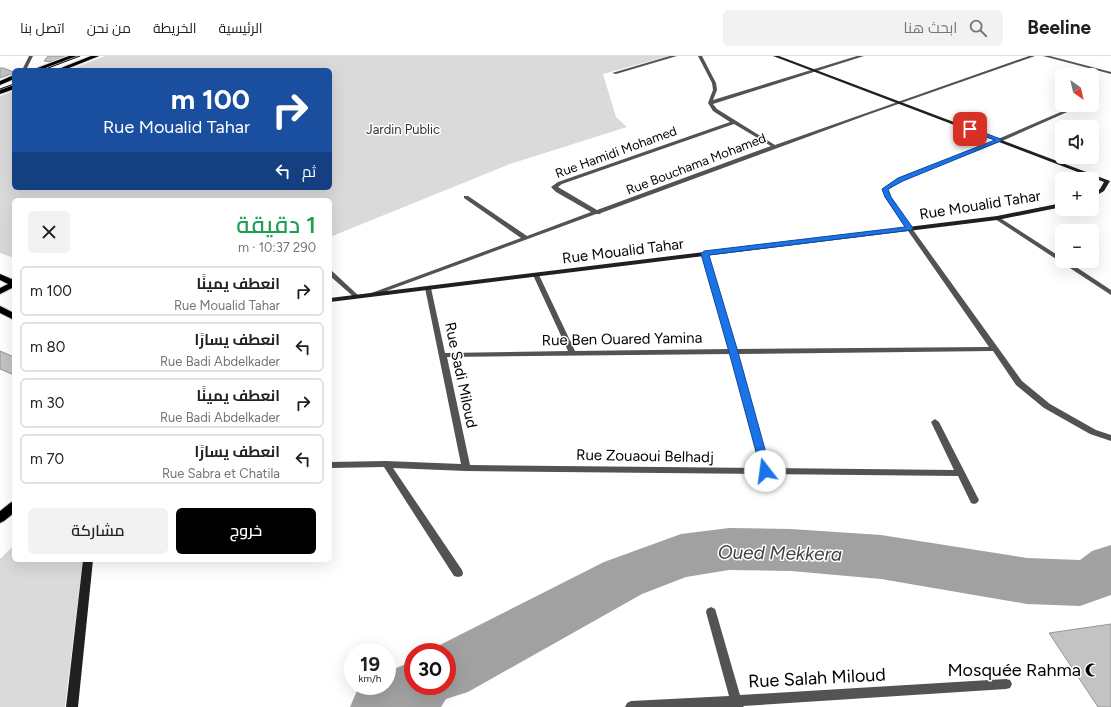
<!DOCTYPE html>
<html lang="ar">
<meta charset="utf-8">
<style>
:root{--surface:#fff;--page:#f2f2f2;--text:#202124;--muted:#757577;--line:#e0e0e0;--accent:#000}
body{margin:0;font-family:Figtree,Cairo,sans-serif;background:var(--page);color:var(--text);direction:rtl;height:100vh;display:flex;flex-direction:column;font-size:15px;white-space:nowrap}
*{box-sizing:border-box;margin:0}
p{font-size:13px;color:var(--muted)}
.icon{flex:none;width:22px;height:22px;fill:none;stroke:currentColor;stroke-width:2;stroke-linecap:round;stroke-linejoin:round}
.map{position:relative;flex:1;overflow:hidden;direction:ltr}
.drawer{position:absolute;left:12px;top:142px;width:320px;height:364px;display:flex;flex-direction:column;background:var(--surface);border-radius:6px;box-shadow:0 4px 16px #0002;direction:rtl}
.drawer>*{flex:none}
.guide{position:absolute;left:12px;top:12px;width:320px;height:122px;border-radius:6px;box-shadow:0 4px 16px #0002;direction:rtl;background:#1a4fa0;color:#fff;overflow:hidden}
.needle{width:26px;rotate:146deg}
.tools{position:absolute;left:1055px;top:12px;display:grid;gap:8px}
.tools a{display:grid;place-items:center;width:44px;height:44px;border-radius:6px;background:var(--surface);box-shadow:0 4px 16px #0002;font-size:20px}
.speed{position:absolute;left:344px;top:587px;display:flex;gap:8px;font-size:20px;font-weight:700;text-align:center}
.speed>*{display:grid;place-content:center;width:52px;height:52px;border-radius:50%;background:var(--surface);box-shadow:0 4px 16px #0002;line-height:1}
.speed small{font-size:10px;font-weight:400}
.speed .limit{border:6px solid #d22;background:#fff;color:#111}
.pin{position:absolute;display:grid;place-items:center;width:34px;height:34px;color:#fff;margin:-17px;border-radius:8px;box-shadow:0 2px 6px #0006}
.me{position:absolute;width:44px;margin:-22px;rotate:345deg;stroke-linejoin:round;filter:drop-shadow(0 0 3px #0008)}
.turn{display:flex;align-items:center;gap:14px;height:84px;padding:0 16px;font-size:18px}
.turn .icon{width:52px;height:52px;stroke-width:2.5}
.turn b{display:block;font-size:28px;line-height:34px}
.then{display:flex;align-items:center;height:38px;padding:0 16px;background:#0003;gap:8px;font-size:15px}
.round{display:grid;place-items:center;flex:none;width:42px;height:42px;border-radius:6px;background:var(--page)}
.head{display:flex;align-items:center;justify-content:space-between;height:68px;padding:0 16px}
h1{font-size:24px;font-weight:600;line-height:30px;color:#1e9e55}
.primary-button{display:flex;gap:8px;margin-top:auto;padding:8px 16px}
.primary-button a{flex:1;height:46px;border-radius:6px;background:var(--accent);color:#fff;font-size:16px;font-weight:600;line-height:46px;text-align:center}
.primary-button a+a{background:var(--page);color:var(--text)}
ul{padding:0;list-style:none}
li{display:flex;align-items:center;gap:12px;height:50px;margin:0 8px 6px;padding:0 8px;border:2px solid var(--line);border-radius:6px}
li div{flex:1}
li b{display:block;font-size:15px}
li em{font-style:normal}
header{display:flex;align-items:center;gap:24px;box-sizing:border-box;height:56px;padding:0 20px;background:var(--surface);border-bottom:1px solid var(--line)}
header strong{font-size:19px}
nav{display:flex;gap:22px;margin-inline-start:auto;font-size:14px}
.search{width:280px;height:36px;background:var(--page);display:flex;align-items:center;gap:10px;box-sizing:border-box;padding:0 14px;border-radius:6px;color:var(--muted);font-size:15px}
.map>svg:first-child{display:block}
</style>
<header>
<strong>Beeline</strong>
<div class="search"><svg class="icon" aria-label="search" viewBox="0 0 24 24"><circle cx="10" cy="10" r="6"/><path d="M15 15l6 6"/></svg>ابحث هنا</div>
<nav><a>الرئيسية</a><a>الخريطة</a><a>من نحن</a><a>اتصل بنا</a></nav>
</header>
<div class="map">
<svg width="1111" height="651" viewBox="0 0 1111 651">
<rect width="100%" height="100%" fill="#fff"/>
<path fill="#dadada" d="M 105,0 L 669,0 L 603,18 L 616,61 L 627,71 L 510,108 L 330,181 L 330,144 L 14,144 L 14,202 L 0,197 L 0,40 L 14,35 L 14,132 L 330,132 L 330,14 L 69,14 Z
M 14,489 L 14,504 L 83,504 L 65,651 L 0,651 L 0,503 Z"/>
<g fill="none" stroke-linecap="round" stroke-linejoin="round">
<path fill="#a1a1a1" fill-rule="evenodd" d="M 729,472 L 791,473 L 881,479 L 1027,502 L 1080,504 L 1092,495 L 1111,489 L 1111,539 L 1080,550 L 1027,548 L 881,523 L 791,515 L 729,514 L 686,521 L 642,538 L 468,636 L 446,643 L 441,651 L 350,651 L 359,630 L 387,630 L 387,616 L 413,605 L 413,630 L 447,630 L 447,596 L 426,596 L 604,506 L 681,478 Z"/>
</g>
<path fill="#c3c3c3" stroke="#979797" d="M 48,0 L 69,0 L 53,6 L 44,5 Z
M 0,12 L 3,12 L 14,16 L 14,17 L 0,22 Z
M 0,295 L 14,301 L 14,319 L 0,313 Z
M 1111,568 L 1111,651 L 1098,651 L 1049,577 Z"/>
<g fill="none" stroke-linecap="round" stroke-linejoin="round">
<g stroke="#dbdbdb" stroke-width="2">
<path id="primary" d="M 69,0 L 77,0 L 40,14 L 32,14 Z
M 91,0 L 99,0 L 64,14 L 56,14 Z
M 14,19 L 14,23 L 0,29 L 0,25 Z
M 14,29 L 14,33 L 0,38 L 0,34 Z
M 0,218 L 14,224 L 14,231 L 0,238 L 0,232 L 8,228 L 0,224 Z
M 0,250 L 14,257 L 14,264 L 0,257 Z
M 14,445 L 14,457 L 4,465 L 0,467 L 0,455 L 10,447 Z"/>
</g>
<path fill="#535353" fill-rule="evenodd" d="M 29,0 L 33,0 L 26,14 L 22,14 Z
M 670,0 L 677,0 L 616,18 L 612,17 Z
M 698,0 L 702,0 L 716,27 L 717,34 L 713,44 L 857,0 L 864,0 L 713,48 L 717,53 L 775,89 L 1029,0 L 1035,0 L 867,59 L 601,157 L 600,158 L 596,158 L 370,241 L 366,241 L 364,240 L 366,239 L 521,182 L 464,142 L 464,140 L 468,140 L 527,180 L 591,156 L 556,136 L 551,131 L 558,126 L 730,66 L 713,55 L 708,47 L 713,34 L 712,27 ZM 734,68 L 771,90 L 597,154 L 558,131 L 562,128 Z
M 1043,0 L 1050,0 L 1111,16 L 1111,18 Z
M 1096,41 L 1098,42 L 1092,45 L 1092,42 Z
M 1077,49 L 1083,49 L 1002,85 L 903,124 L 888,134 L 891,141 L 911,171 L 1022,325 L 1050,348 L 1096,374 L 1111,379 L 1111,385 L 1090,378 L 1044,352 L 1016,329 L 993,295 L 738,298 L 769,412 L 954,414 L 931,366 L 935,363 L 939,366 L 979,444 L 977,447 L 974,448 L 971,447 L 958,420 L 466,415 L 393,412 L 462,514 L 463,517 L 462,520 L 458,521 L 454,520 L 384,411 L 330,412 L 330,406 L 386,405 L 461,408 L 425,232 L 428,230 L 431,232 L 445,297 L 568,295 L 533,219 L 536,217 L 539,219 L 575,295 L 729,293 L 701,198 L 704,196 L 707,198 L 737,293 L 989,291 L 906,172 L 885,141 L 882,133 L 899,122 L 998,83 ZM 731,298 L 760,412 L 470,409 L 447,301 Z
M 997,160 L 1062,202 L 1062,205 L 1067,205 L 1111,234 L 1111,239 L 995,163 L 994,162 Z
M 330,214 L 332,215 L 359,240 L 361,241 L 359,242 L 355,242 L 330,220 Z
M 711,551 L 715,553 L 716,556 L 740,639 L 1006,623 L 1010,624 L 1012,628 L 1010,632 L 1006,633 L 743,650 L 744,651 L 625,651 L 627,647 L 631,645 L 729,640 L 706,556 L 707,553 Z"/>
<path fill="#202020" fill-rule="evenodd" d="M 773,0 L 779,0 L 1110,125 L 1104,135 L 1092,142 L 1092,137 L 1100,133 L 1104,126 Z
M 1062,147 L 1062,151 L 997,164 L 330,246 L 330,242 L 997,160 Z
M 83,504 L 93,504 L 78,651 L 66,651 Z"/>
<use href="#primary" fill="#000" fill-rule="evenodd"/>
<path stroke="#000" stroke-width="1" d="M 43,14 L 80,0
M 0,33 L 14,28"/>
</g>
<path fill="#1a73e8" stroke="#114b97" d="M 968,72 L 972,72 L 1003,84 L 903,125 L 888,133 L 891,141 L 913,172 L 912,174 L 709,199 L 738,296 L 771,415 L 769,418 L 762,418 L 729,296 L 701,198 L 704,195 L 905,171 L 885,141 L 882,133 L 898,122 L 995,84 L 968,75 Z"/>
<defs>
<g id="mosque-bare" transform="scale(1.08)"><path d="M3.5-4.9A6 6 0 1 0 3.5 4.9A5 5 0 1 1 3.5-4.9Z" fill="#000" stroke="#fff" stroke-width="2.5" paint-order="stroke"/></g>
</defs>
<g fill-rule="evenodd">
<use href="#mosque-bare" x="1092" y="614"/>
</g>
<g text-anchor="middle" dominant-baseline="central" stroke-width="3" stroke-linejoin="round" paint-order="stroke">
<g font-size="13" fill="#313131" stroke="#fff">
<text x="403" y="73">Jardin Public</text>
</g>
<g font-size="13" fill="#000" stroke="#fff">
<text transform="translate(616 96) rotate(-20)">Rue Hamidi Mohamed</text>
<text transform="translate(696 108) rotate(-21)">Rue Bouchama Mohamed</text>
</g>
<g font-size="15" fill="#000" stroke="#fff">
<text transform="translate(980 149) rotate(-9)">Rue Moualid Tahar</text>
<text transform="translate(623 195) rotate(-7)">Rue Moualid Tahar</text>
<text transform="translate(622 283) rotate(-1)">Rue Ben Ouared Yamina</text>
<text transform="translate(461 319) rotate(78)">Rue Sadi Miloud</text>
<text transform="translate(645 400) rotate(1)">Rue Zouaoui Belhadj</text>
</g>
<g font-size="18" fill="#000" stroke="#fff" text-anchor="end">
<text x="1081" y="614">Mosquée Rahma</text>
</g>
<g font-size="18" fill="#000" stroke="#fff">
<text transform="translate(817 622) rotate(-3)">Rue Salah Miloud</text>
</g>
<g font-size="19" font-style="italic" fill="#424242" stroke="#fff">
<text transform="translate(780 497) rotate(1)">Oued Mekkera</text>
</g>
</g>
</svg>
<div class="tools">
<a><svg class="needle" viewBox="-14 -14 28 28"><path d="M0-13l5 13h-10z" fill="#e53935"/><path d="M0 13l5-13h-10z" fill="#757577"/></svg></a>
<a><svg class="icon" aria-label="sound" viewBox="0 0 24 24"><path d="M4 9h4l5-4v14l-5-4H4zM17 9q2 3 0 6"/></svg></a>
<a>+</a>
<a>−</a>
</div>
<div class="speed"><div>19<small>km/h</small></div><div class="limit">30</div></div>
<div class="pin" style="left:970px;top:73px;background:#d93025"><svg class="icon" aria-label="arrive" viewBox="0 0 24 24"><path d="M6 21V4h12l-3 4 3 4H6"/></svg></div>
<svg class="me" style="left:765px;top:415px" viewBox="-20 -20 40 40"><circle r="19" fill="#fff"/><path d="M0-13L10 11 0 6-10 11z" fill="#1a73e8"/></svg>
<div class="guide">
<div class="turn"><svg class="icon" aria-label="right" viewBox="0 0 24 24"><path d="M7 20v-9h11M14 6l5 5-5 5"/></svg><div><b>100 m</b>Rue Moualid Tahar</div></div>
<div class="then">ثم<svg class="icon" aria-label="left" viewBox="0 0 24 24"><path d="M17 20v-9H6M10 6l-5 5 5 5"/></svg></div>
</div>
<section class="drawer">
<div class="head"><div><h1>1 دقيقة</h1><p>290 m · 10:37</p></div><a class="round"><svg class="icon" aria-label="close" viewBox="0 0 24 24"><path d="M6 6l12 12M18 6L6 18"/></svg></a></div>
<ul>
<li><svg class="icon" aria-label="right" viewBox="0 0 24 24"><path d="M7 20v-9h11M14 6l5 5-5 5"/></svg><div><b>انعطف يمينًا</b><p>Rue Moualid Tahar</p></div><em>100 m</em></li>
<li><svg class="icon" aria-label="left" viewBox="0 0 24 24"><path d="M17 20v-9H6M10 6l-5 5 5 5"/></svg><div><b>انعطف يسارًا</b><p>Rue Badi Abdelkader</p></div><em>80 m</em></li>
<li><svg class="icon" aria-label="right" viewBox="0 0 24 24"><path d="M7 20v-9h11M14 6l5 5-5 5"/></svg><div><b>انعطف يمينًا</b><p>Rue Badi Abdelkader</p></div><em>30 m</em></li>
<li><svg class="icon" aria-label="left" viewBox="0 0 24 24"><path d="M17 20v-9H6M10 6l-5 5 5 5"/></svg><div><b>انعطف يسارًا</b><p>Rue Sabra et Chatila</p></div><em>70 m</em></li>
</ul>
<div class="primary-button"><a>خروج</a><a>مشاركة</a></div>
</section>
</div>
